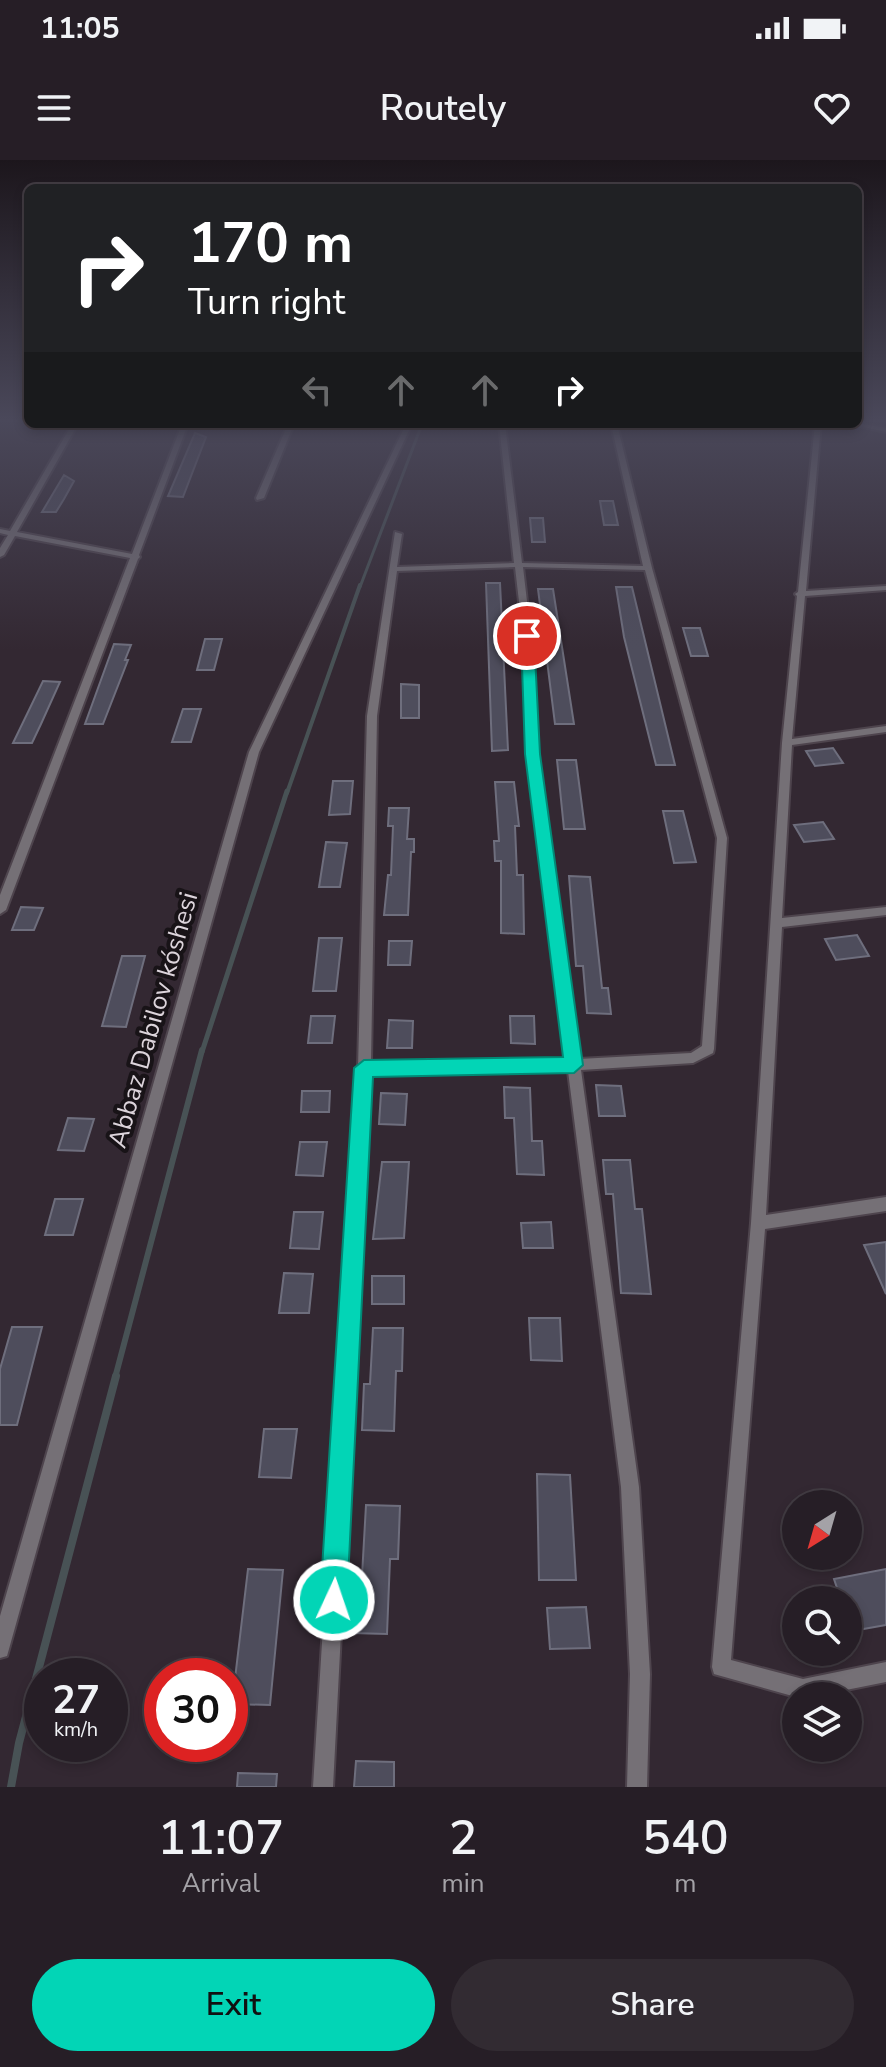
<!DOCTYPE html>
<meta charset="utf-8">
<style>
:root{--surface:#261e26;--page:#322b32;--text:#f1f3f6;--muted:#a4a2a7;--line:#423c43;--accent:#02d5b6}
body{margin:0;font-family:"Nunito Sans",sans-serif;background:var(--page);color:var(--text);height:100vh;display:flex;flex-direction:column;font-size:30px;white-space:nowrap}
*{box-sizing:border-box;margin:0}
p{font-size:26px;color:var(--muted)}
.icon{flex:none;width:44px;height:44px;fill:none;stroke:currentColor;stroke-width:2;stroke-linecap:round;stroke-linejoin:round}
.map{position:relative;height:1627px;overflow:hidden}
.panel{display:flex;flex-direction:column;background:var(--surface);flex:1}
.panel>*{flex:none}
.guide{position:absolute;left:24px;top:24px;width:838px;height:244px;border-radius:12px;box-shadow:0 4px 12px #0003,0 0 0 2px var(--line);background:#202124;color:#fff;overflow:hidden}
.needle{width:52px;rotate:217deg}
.tools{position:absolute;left:782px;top:1330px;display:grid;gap:16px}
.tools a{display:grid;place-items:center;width:80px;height:80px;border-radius:50%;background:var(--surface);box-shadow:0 4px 12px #0003,0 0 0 2px var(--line);font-size:40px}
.speed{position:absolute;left:24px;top:1498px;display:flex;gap:16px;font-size:40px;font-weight:700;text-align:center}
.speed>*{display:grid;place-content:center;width:104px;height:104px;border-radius:50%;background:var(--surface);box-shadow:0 4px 12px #0003,0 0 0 2px var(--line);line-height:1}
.speed small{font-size:20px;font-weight:400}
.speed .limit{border:12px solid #d22;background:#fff;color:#111}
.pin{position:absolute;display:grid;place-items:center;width:68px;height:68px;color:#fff;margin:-34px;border:4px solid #fff;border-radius:50%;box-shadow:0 2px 8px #0007}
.me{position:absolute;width:88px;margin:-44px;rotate:3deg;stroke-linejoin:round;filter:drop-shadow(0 0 6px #0008)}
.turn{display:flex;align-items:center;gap:28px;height:168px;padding:0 32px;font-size:36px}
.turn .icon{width:104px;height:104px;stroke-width:2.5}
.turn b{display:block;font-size:56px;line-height:68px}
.lanes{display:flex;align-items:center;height:76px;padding:0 32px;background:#0003;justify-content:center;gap:40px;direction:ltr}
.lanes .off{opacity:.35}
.eta{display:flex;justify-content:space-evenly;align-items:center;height:136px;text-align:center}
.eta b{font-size:48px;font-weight:600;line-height:56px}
.button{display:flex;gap:16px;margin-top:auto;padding:16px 32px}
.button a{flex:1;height:92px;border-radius:48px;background:var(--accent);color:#111;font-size:32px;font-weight:600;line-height:92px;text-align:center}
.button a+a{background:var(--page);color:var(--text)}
.status{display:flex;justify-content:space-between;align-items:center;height:56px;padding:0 40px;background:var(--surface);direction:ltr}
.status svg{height:22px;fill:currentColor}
header{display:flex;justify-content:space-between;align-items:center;height:104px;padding:0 32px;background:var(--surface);font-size:36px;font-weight:600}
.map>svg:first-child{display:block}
</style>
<div class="status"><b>11:05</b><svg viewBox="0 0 49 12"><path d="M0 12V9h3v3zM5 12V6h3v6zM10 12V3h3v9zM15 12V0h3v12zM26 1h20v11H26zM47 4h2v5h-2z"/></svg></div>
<header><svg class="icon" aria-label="menu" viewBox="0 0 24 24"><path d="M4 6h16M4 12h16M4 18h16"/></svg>Routely<svg class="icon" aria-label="heart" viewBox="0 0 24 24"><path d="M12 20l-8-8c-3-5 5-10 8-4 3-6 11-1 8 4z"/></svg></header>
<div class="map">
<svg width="886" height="1627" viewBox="0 0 886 1627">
<rect width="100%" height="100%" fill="#332832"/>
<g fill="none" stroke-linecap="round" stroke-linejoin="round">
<path stroke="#485255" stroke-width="3" d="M 360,427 L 422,264"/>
<path stroke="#485255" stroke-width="4" d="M 287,633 L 360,425"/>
<path stroke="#485255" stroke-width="5" d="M 202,892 L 287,631"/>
<path stroke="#485255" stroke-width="6" d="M 115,1218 L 202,890"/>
<path stroke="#485255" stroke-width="8" d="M 11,1627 L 19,1583 L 116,1216"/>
</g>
<path fill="#4e4d5c" stroke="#6e6e7d" stroke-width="2" d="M 195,273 L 206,277 L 183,337 L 168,336 Z
M 64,315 L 74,321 L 64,339 L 56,352 L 42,352 Z
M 600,341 L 613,341 L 618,365 L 604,365 Z
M 530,358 L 543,358 L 545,382 L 532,382 Z
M 486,423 L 500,423 L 508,590 L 492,591 Z
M 616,427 L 632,427 L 675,605 L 656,605 L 624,477 Z
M 538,429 L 553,429 L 574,564 L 555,564 Z
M 683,468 L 700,468 L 708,496 L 691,496 Z
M 205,479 L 222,479 L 214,510 L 197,510 Z
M 114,484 L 131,485 L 125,500 L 128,500 L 103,564 L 85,564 Z
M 43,521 L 60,522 L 41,564 L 32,583 L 13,583 Z
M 401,524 L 419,525 L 419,558 L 401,558 Z
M 183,549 L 201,549 L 191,582 L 172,582 Z
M 833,588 L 843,603 L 815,606 L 806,591 Z
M 557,600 L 576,600 L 585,669 L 564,669 Z
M 333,621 L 353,621 L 350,654 L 329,655 Z
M 495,622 L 514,622 L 519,666 L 515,666 L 517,715 L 523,715 L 524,774 L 501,773 L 501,701 L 495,701 L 494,681 L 499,681 Z
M 389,648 L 409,648 L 407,679 L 414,679 L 414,692 L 411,692 L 408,755 L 384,755 L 388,715 L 391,715 L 393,666 L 388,666 Z
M 663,651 L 683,651 L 696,702 L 674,703 Z
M 823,662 L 834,679 L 804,682 L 794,665 Z
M 326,682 L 347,683 L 340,727 L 319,727 Z
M 569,716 L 590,717 L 602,828 L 608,828 L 611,854 L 587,853 L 583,806 L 576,806 Z
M 21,747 L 43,748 L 34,770 L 12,770 Z
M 857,775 L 869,796 L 836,800 L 825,779 Z
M 319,778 L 342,778 L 336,831 L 313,831 Z
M 389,781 L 412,781 L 410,805 L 388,805 Z
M 122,796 L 145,796 L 126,867 L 102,866 Z
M 311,856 L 335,856 L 332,883 L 308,883 Z
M 510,856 L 534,856 L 535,884 L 511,883 Z
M 389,860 L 413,861 L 412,888 L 387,888 Z
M 596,925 L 621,926 L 625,956 L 599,956 Z
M 504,927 L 530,928 L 532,981 L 542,981 L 544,1015 L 517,1014 L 514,958 L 505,958 Z
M 302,931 L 330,931 L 329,952 L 301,952 Z
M 381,933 L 407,934 L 405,965 L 379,964 Z
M 68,958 L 94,959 L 84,991 L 58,990 Z
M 300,982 L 327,982 L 323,1016 L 296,1015 Z
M 603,1000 L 630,1000 L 635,1049 L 642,1049 L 651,1134 L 621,1133 L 613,1034 L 606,1034 Z
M 382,1002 L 409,1002 L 404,1078 L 373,1079 Z
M 55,1039 L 83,1039 L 73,1075 L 45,1075 Z
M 294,1052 L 323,1052 L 319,1089 L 290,1088 Z
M 551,1062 L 553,1088 L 523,1088 L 521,1063 Z
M 886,1082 L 886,1134 L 864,1085 Z
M 284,1113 L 313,1114 L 309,1153 L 279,1153 Z
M 372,1116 L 404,1116 L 404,1144 L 372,1144 Z
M 529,1158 L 560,1158 L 562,1201 L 531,1200 Z
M 12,1167 L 42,1167 L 17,1265 L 0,1265 L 0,1209 Z
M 373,1168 L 403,1168 L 402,1211 L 396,1211 L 394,1271 L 362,1270 L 364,1224 L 370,1224 Z
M 264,1269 L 297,1269 L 291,1318 L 259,1317 Z
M 537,1314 L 570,1315 L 576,1420 L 539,1420 Z
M 366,1345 L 400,1346 L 398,1399 L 390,1399 L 387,1474 L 351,1473 L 354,1415 L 362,1416 Z
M 248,1409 L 283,1410 L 270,1545 L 232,1544 Z
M 886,1409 L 886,1465 L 852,1471 L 848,1440 L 841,1440 L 834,1419 Z
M 586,1447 L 590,1488 L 550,1489 L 547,1448 Z
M 356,1601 L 394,1602 L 394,1627 L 354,1627 Z
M 238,1613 L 277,1614 L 276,1627 L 237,1627 Z"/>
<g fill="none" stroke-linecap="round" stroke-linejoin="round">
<g stroke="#4e444d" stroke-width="4">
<path id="minor" d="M 858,263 L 886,268 L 886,272 L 850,264 Z
M 72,264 L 78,264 L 17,372 L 132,394 L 182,264 L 188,264 L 139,395 L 140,397 L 138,399 L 6,750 L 0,754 L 0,735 L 130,398 L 15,376 L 4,395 L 0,397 L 0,388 L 8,375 L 0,373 L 0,369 L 10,371 Z
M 288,264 L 294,264 L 264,338 L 257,340 L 256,338 Z
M 406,264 L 412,264 L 259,592 L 9,1489 L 7,1496 L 0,1498 L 0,1456 L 249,592 Z
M 499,264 L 505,264 L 522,403 L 643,406 L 611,264 L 617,264 L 652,408 L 727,678 L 714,889 L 713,893 L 693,903 L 581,910 L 639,1327 L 650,1514 L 647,1627 L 627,1627 L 630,1514 L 621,1327 L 568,911 L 370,913 L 333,1627 L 313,1627 L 358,908 L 367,556 L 395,372 L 402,374 L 397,407 L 514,403 ZM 515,407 L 523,476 L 527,594 L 566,900 L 371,902 L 377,556 L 397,411 ZM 523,407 L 645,410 L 717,678 L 702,886 L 691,893 L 579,899 L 537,594 L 531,476 Z
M 815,264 L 821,264 L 806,431 L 886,426 L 886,430 L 805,436 L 792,579 L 886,566 L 886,572 L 792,585 L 782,758 L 886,747 L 886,755 L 782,767 L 766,1055 L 886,1037 L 886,1051 L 765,1069 L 731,1500 L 803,1519 L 886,1502 L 886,1522 L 816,1536 L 796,1537 L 721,1516 L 714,1514 L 712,1507 L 751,1063 L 782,583 L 797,436 L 795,434 L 798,432 Z"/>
</g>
<use href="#minor" fill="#757076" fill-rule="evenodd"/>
</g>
<linearGradient id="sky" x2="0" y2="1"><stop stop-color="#1c161c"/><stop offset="0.53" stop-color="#4a485a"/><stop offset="1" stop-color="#4a485a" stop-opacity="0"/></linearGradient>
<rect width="886" height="490" fill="url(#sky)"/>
<path fill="#02d5b6" stroke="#018a76" stroke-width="2" d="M 527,472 L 534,476 L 540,594 L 583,905 L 574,913 L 373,917 L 347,1440 L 343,1449 L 334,1453 L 324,1449 L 320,1440 L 354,908 L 364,900 L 563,897 L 525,594 L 521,476 Z"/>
<g text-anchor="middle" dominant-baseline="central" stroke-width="8" stroke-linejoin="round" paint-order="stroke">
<g font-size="26" fill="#dcd4db" stroke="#181317">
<text transform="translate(153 860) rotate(-74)">Abbaz Dabilov kóshesi</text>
</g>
</g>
</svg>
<div class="tools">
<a><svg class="needle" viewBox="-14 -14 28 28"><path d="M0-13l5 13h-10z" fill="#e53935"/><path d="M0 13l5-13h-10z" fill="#a4a2a7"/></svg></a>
<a><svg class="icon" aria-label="search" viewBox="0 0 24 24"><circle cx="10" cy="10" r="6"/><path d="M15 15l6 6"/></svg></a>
<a><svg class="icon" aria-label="layers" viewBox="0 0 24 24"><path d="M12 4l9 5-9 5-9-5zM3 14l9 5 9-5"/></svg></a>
</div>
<div class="speed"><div>27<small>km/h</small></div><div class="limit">30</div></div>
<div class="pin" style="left:527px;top:476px;background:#d93025"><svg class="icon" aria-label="arrive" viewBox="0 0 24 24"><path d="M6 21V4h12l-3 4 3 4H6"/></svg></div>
<svg class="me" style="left:334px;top:1440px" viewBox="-20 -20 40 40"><circle r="17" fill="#02d5b6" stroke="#fff" stroke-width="3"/><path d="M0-11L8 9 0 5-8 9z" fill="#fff"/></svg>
<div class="guide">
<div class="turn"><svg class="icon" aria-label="right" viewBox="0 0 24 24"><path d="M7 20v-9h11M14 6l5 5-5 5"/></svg><div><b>170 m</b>Turn right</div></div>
<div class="lanes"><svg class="icon off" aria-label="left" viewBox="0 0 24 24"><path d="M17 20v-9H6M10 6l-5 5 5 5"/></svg><svg class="icon off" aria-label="ahead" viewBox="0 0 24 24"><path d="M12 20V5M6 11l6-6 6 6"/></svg><svg class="icon off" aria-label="ahead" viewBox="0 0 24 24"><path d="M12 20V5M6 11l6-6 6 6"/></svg><svg class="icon" aria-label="right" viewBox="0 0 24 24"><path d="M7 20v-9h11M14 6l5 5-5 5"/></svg></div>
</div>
</div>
<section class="panel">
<div class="eta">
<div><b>11:07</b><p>Arrival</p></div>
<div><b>2</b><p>min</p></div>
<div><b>540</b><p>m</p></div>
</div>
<div class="button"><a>Exit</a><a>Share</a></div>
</section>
